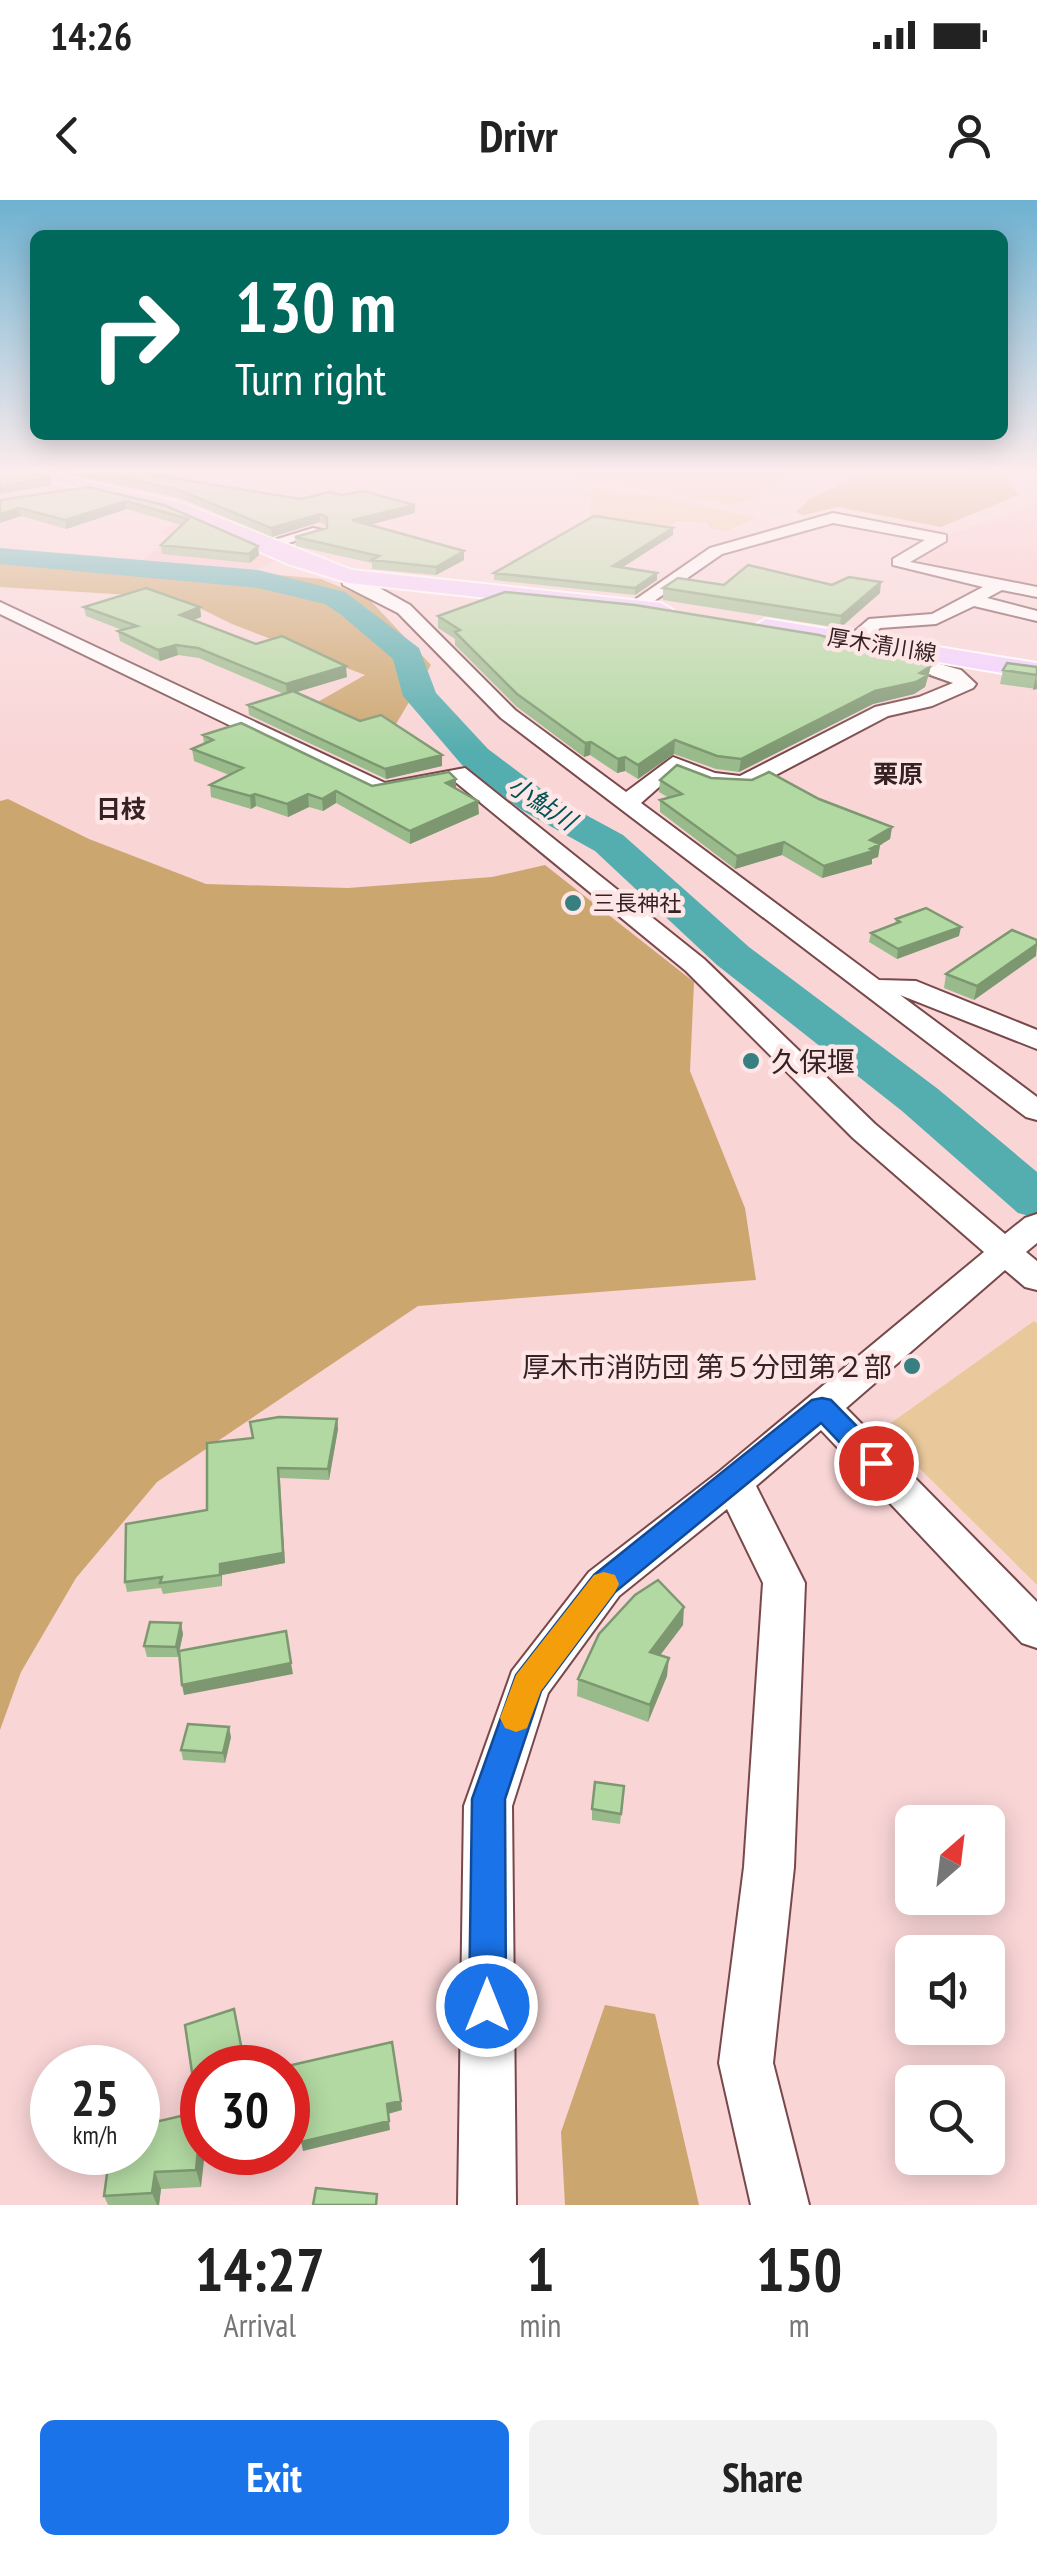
<!DOCTYPE html>
<meta charset="utf-8">
<style>
:root{--surface:#fff;--page:#f2f2f2;--text:#222;--muted:#767676;--accent:#1a73e8}
body{margin:0;font-family:"PT Sans Narrow","Noto Sans JP",sans-serif;background:var(--page);color:var(--text);height:100vh;display:flex;flex-direction:column;font-size:38px;white-space:nowrap}
*{box-sizing:border-box;margin:0}
p{font-size:32px;color:var(--muted)}
.icon{flex:none;width:55px;height:55px;fill:none;stroke:currentColor;stroke-width:2;stroke-linecap:round;stroke-linejoin:round}
.map{position:relative;height:2005px;overflow:hidden}
.panel{display:flex;flex-direction:column;background:var(--surface);flex:1}
.panel>*{flex:none}
.guide{position:absolute;left:30px;top:30px;width:978px;height:210px;border-radius:15px;box-shadow:0 5px 25px #0003;background:#00695c;color:#fff;overflow:hidden}
.needle{width:65px;rotate:28deg}
.tools{position:absolute;left:895px;top:1605px;display:grid;gap:20px}
.tools a{display:grid;place-items:center;width:110px;height:110px;border-radius:15px;background:var(--surface);box-shadow:0 5px 25px #0003;font-size:50px}
.speed{position:absolute;left:30px;top:1845px;display:flex;gap:20px;font-size:50px;font-weight:700;text-align:center}
.speed>*{display:grid;place-content:center;width:130px;height:130px;border-radius:50%;background:var(--surface);box-shadow:0 5px 25px #0003;line-height:1}
.speed small{font-size:25px;font-weight:400}
.speed .limit{border:15px solid #d22;background:#fff;color:#111}
.pin{position:absolute;display:grid;place-items:center;width:85px;height:85px;color:#fff;margin:-42px;border:5px solid #fff;border-radius:50%;box-shadow:0 2px 10px #0007}
.me{position:absolute;width:110px;margin:-55px;rotate:0deg;stroke-linejoin:round;filter:drop-shadow(0 0 8px #0008)}
.turn{display:flex;align-items:center;gap:35px;height:210px;padding:0 40px;font-size:45px}
.turn .icon{width:130px;height:130px;stroke-width:2.5}
.turn b{display:block;font-size:70px;line-height:85px}
.eta{display:flex;justify-content:space-evenly;align-items:center;height:170px;text-align:center}
.eta b{font-size:60px;font-weight:800;line-height:70px}
.button{display:flex;gap:20px;margin-top:auto;padding:20px 40px}
.button a{flex:1;height:115px;border-radius:15px;background:var(--accent);color:#fff;font-size:40px;font-weight:800;line-height:115px;text-align:center}
.button a+a{background:var(--page);color:var(--text)}
.status{display:flex;justify-content:space-between;align-items:center;height:70px;padding:0 50px;background:var(--surface);direction:ltr}
.status svg{height:28px;fill:currentColor}
header{display:flex;justify-content:space-between;align-items:center;height:130px;padding:0 40px;background:var(--surface);font-size:45px;font-weight:800}
.map>svg:first-child{display:block}
</style>
<div class="status"><b>14:26</b><svg viewBox="0 0 49 12"><path d="M0 12V9h3v3zM5 12V6h3v6zM10 12V3h3v9zM15 12V0h3v12zM26 1h20v11H26zM47 4h2v5h-2z"/></svg></div>
<header><svg class="icon" aria-label="back" viewBox="0 0 24 24"><path d="M15 5l-7 7 7 7"/></svg>Drivr<svg class="icon" aria-label="person" viewBox="0 0 24 24"><circle cx="12" cy="8" r="4"/><path d="M4 21q1-7 8-7t8 7"/></svg></header>
<div class="map">
<svg width="1037" height="2005" viewBox="0 0 1037 2005">
<rect width="100%" height="100%" fill="#f9d5d6"/>
<path fill="#fbc6c7" d="M 1037,304 L 1037,386 L 917,361 L 951,334 Z
M 190,317 L 283,358 L 257,369 L 141,361 L 173,336 L 155,333 Z"/>
<path fill="#e9c99c" d="M 548,273 L 790,273 L 752,301 L 726,303 Z
M 598,287 L 628,295 L 646,294 L 756,318 L 726,331 L 711,329 L 707,322 L 677,321 L 662,331 L 590,320 L 591,296 L 583,294 Z
M 1034,1121 L 1037,1123 L 1037,1385 L 881,1230 Z"/>
<path fill="#cca66f" d="M 864,273 L 1004,273 L 1018,295 L 941,327 L 838,307 L 803,315 L 796,312 L 810,299 Z
M 0,349 L 321,379 L 369,399 L 431,465 L 396,524 L 345,533 L 316,503 L 365,475 L 232,424 L 179,398 L 0,387 Z
M 8,599 L 89,639 L 206,684 L 348,688 L 492,677 L 545,665 L 694,782 L 690,871 L 745,1008 L 756,1080 L 418,1106 L 157,1282 L 76,1378 L 21,1472 L 0,1530 L 0,601 Z
M 605,1805 L 655,1814 L 699,2005 L 565,2005 L 561,1932 Z"/>
<g fill="none" stroke-linecap="round" stroke-linejoin="round">
<path fill="#54adae" fill-rule="evenodd" d="M 0,348 L 258,370 L 345,392 L 419,448 L 436,493 L 488,549 L 549,595 L 623,635 L 749,747 L 938,889 L 1037,972 L 1037,1018 L 1018,1013 L 902,911 L 717,765 L 595,651 L 523,611 L 462,565 L 403,496 L 393,459 L 340,414 L 325,404 L 258,388 L 0,364 Z"/>
<g stroke="#78484a" stroke-width="4">
<path id="minor" d="M 833,313 L 946,335 L 946,341 L 910,362 L 1037,387 L 1037,397 L 1002,390 L 987,398 L 1037,411 L 1037,421 L 974,406 L 936,424 L 880,428 L 862,445 L 848,445 L 848,437 L 869,419 L 932,414 L 983,387 L 893,365 L 893,359 L 925,340 L 833,323 L 722,354 L 641,410 L 626,406 L 710,348 Z
M 313,328 L 327,331 L 266,350 L 258,345 Z
M 349,371 L 410,405 L 515,510 L 626,592 L 673,557 L 715,573 L 740,576 L 875,507 L 919,497 L 953,483 L 888,460 L 891,444 L 905,444 L 908,455 L 961,470 L 976,484 L 973,488 L 932,506 L 888,516 L 751,588 L 710,586 L 676,572 L 641,603 L 879,780 L 916,781 L 1037,830 L 1037,849 L 900,795 L 1037,897 L 1037,920 L 1026,917 L 501,518 L 398,413 L 343,385 L 341,376 Z
M 0,402 L 385,583 L 465,568 L 704,759 L 875,924 L 1005,1034 L 1025,1018 L 1037,1014 L 1037,1043 L 1026,1052 L 1037,1061 L 1037,1090 L 1025,1087 L 1005,1070 L 846,1208 L 1037,1402 L 1037,1448 L 1022,1443 L 821,1230 L 756,1286 L 805,1383 L 794,1667 L 773,1863 L 809,2005 L 751,2005 L 719,1863 L 744,1667 L 763,1383 L 727,1309 L 619,1396 L 548,1493 L 512,1606 L 516,2005 L 458,2005 L 464,1606 L 512,1471 L 589,1372 L 720,1271 L 984,1052 L 853,938 L 686,771 L 453,580 L 374,595 L 0,414 Z"/>
</g>
<g stroke="#fff" stroke-width="4">
<path id="major" d="M 17,273 L 49,273 L 179,302 L 352,370 L 661,403 L 673,410 L 661,417 L 349,383 L 288,364 L 166,310 Z
M 766,419 L 1037,463 L 1037,479 L 758,431 L 754,426 Z"/>
</g>
<use href="#minor" fill="#fff" fill-rule="evenodd"/>
<use href="#major" fill="#f2d0ff" fill-rule="evenodd"/>
</g>
<path fill="#99bb8b" d="M 64,273 L 175,273 L 165,277 L 301,299 L 415,313 L 369,325 L 464,360 L 436,375 L 372,369 L 372,363 L 296,346 L 295,337 L 327,328 L 327,326 L 320,322 L 272,337 L 180,298 Z
M 88,287 L 164,305 L 259,355 L 250,363 L 162,354 L 161,345 L 181,325 L 127,309 L 66,329 L 21,316 L 0,300 Z
M 673,335 L 622,368 L 657,373 L 657,380 L 635,395 L 494,380 L 494,373 Z
M 724,385 L 832,385 L 880,393 L 840,428 L 663,400 L 663,388 Z
M 84,407 L 200,407 L 201,417 L 193,420 L 347,477 L 296,492 L 360,521 L 442,555 L 442,566 L 386,579 L 249,515 L 248,505 L 284,494 L 199,458 L 178,455 L 160,461 L 120,441 L 118,431 L 122,430 L 86,416 Z
M 438,416 L 931,466 L 925,487 L 914,494 L 873,504 L 739,572 L 716,569 L 674,554 L 638,579 L 625,571 L 617,573 L 590,555 L 584,557 L 517,507 L 455,445 L 455,439 L 438,428 Z
M 1037,467 L 1037,489 L 1000,484 L 1003,470 Z
M 203,535 L 372,586 L 456,579 L 456,589 L 479,614 L 410,644 L 336,603 L 323,611 L 309,607 L 288,617 L 256,606 L 251,609 L 211,597 L 210,585 L 229,575 L 194,561 L 192,549 L 204,544 Z
M 711,578 L 819,599 L 892,627 L 890,639 L 880,645 L 878,657 L 872,659 L 872,664 L 822,678 L 782,655 L 735,669 L 660,612 L 660,600 L 669,598 L 659,592 L 660,580 Z
M 896,719 L 959,736 L 897,759 L 869,742 L 871,733 L 895,724 Z
M 1037,740 L 1036,756 L 974,800 L 944,788 L 946,774 Z
M 337,1219 L 338,1229 L 329,1280 L 280,1278 L 285,1363 L 222,1375 L 222,1386 L 163,1394 L 161,1388 L 127,1392 L 125,1382 L 207,1310 L 253,1238 L 250,1222 Z
M 683,1425 L 660,1455 L 667,1476 L 648,1522 L 577,1496 L 578,1479 Z
M 183,1434 L 178,1457 L 147,1457 L 144,1446 Z
M 231,1537 L 225,1563 L 183,1560 L 181,1550 Z
M 624,1586 L 620,1624 L 592,1620 L 592,1609 Z
M 202,1911 L 201,1987 L 161,1989 L 159,2005 L 108,2005 L 104,1996 Z"/>
<path fill="#7d9871" d="M 157,273 L 175,273 L 153,283 L 152,275 Z
M 50,278 L 52,285 L 0,294 L 0,286 Z
M 126,301 L 127,309 L 66,329 L 65,320 Z
M 415,305 L 415,313 L 353,329 L 352,320 Z
M 19,308 L 21,316 L 0,323 L 0,314 Z
M 320,314 L 320,322 L 272,337 L 271,328 Z
M 673,328 L 673,335 L 613,373 L 613,366 Z
M 258,346 L 259,355 L 250,363 L 249,354 Z
M 464,351 L 464,360 L 436,375 L 436,367 Z
M 657,373 L 657,380 L 635,395 L 635,388 Z
M 881,382 L 880,393 L 840,428 L 841,416 Z
M 200,407 L 201,417 L 181,425 L 180,415 Z
M 176,445 L 178,455 L 160,461 L 158,450 Z
M 346,466 L 347,477 L 287,495 L 286,484 Z
M 931,466 L 925,487 L 914,494 L 873,504 L 739,572 L 741,559 L 875,491 L 920,473 Z
M 1036,475 L 1037,489 L 1033,490 Z
M 675,540 L 674,554 L 638,579 L 638,565 Z
M 591,542 L 590,555 L 584,557 L 585,543 Z
M 442,555 L 442,566 L 386,579 L 385,569 Z
M 625,557 L 625,571 L 617,573 L 618,559 Z
M 456,579 L 456,591 L 446,583 Z
M 336,591 L 336,603 L 323,611 L 322,599 Z
M 255,594 L 256,606 L 251,609 L 250,596 Z
M 308,594 L 309,607 L 288,617 L 287,604 Z
M 478,601 L 479,614 L 410,644 L 410,631 Z
M 892,627 L 890,639 L 880,645 L 878,657 L 872,659 L 872,664 L 822,678 L 824,666 Z
M 784,642 L 782,655 L 735,669 L 737,656 Z
M 961,727 L 959,736 L 897,759 L 898,749 Z
M 1037,744 L 1036,756 L 974,800 L 977,786 Z
M 337,1219 L 338,1229 L 329,1280 L 328,1269 Z
M 278,1268 L 285,1363 L 222,1375 L 222,1386 L 220,1364 Z
M 684,1407 L 683,1425 L 649,1470 L 650,1452 Z
M 181,1423 L 183,1434 L 178,1457 L 176,1447 Z
M 669,1458 L 667,1476 L 648,1522 L 650,1505 Z
M 291,1463 L 293,1474 L 184,1495 L 182,1485 Z
M 229,1527 L 231,1537 L 225,1563 L 223,1553 Z
M 234,1809 L 246,1868 L 225,1868 Z
M 202,1875 L 202,1886 L 196,1888 L 193,1879 Z
M 401,1901 L 402,1910 L 388,1914 L 387,1904 Z
M 202,1911 L 202,1952 L 205,1952 L 201,1987 L 196,1970 Z
M 389,1921 L 390,1930 L 303,1951 L 301,1942 Z
M 155,1972 L 161,1989 L 159,2005 L 157,2005 L 152,1993 Z"/>
<path fill="#b2d9a2" stroke="#7d9871" stroke-width="2.5" d="M 0,273 L 31,273 L 50,278 L 0,286 Z
M 99,273 L 157,273 L 152,275 L 301,299 L 329,292 L 342,295 L 363,291 L 415,305 L 352,320 L 464,351 L 436,367 L 372,360 L 379,356 L 295,337 L 327,328 L 327,317 L 320,314 L 271,328 L 179,290 Z
M 88,287 L 164,305 L 258,346 L 249,354 L 161,345 L 188,319 L 126,301 L 65,320 L 19,308 L 0,314 L 0,300 Z
M 594,316 L 673,328 L 613,366 L 657,373 L 635,388 L 494,373 Z
M 748,365 L 832,385 L 849,377 L 881,382 L 841,416 L 663,388 L 678,378 L 724,385 Z
M 146,388 L 200,407 L 180,415 L 256,444 L 282,436 L 346,466 L 286,484 L 198,448 L 176,445 L 158,450 L 118,431 L 137,426 L 84,407 Z
M 505,392 L 635,405 L 819,435 L 931,466 L 920,473 L 928,475 L 916,482 L 875,491 L 741,559 L 717,556 L 675,540 L 638,565 L 625,557 L 618,559 L 591,542 L 585,543 L 517,494 L 455,432 L 460,430 L 438,416 Z
M 1007,463 L 1037,467 L 1037,475 L 1003,470 Z
M 293,491 L 360,521 L 381,515 L 442,555 L 385,569 L 248,505 Z
M 241,523 L 372,586 L 449,572 L 456,579 L 446,583 L 478,601 L 410,631 L 336,591 L 322,599 L 308,594 L 287,604 L 255,594 L 250,596 L 210,585 L 243,568 L 192,549 L 213,540 L 203,535 Z
M 677,565 L 711,578 L 752,580 L 769,572 L 819,599 L 892,627 L 870,640 L 880,644 L 870,649 L 873,651 L 824,666 L 784,642 L 737,656 L 660,600 L 682,594 L 660,580 Z
M 926,708 L 961,727 L 898,749 L 871,733 L 900,722 L 896,719 Z
M 1012,730 L 1037,740 L 1037,744 L 977,786 L 946,774 Z
M 279,1217 L 337,1219 L 328,1269 L 278,1268 L 283,1353 L 220,1364 L 220,1375 L 160,1383 L 162,1377 L 125,1382 L 126,1324 L 207,1310 L 207,1243 L 253,1238 L 250,1222 Z
M 658,1380 L 684,1407 L 650,1452 L 669,1458 L 650,1505 L 578,1479 L 599,1434 L 635,1395 Z
M 150,1422 L 181,1423 L 176,1447 L 144,1446 Z
M 286,1431 L 291,1463 L 182,1485 L 179,1451 Z
M 188,1524 L 229,1527 L 223,1553 L 181,1550 Z
M 595,1582 L 624,1586 L 621,1614 L 592,1609 Z
M 234,1809 L 244,1861 L 225,1868 L 202,1868 L 202,1875 L 193,1879 L 185,1825 Z
M 392,1842 L 401,1901 L 387,1904 L 389,1921 L 301,1942 L 292,1865 Z
M 202,1911 L 196,1970 L 155,1972 L 152,1993 L 104,1996 L 110,1952 L 138,1952 L 138,1926 Z
M 316,1988 L 377,1994 L 376,2005 L 313,2005 Z"/>
<linearGradient id="sky" x2="0" y2="1"><stop stop-color="#6db1d1"/><stop offset="0.49" stop-color="#fceced"/><stop offset="1" stop-color="#fceced" stop-opacity="0"/></linearGradient>
<rect width="1037" height="553" fill="url(#sky)"/>
<path fill="#1a73e8" stroke="#114b97" stroke-width="2.5" d="M 822,1198 L 831,1200 L 885,1255 L 889,1263 L 885,1270 L 866,1270 L 821,1223 L 615,1392 L 541,1491 L 505,1599 L 506,1806 L 500,1819 L 487,1824 L 474,1819 L 469,1806 L 472,1599 L 516,1475 L 594,1375 L 812,1200 Z"/>
<path fill="#f59e0b" d="M 604,1372 L 615,1375 L 619,1384 L 615,1392 L 541,1491 L 527,1528 L 516,1532 L 505,1528 L 500,1518 L 516,1475 L 594,1375 Z"/>
<g fill="#377f81" stroke="#fee6e6" stroke-width="4">
<circle cx="573" cy="703" r="10"/>
<circle cx="751" cy="861" r="10"/>
<circle cx="912" cy="1166" r="10"/>
</g>
<g text-anchor="middle" dominant-baseline="central" stroke-width="9" stroke-linejoin="round" paint-order="stroke">
<g font-size="22" fill="#372122" stroke="#fee6e6">
<text transform="translate(882 445) rotate(9)">厚木清川線</text>
</g>
<g font-size="22" fill="#372122" stroke="#fee6e6" text-anchor="start">
<text x="593" y="703">三長神社</text>
</g>
<g font-size="25" font-weight="bold" fill="#372122" stroke="#fee6e6">
<text x="898" y="574">栗原</text>
<text x="121" y="609">日枝</text>
</g>
<g font-size="25" font-style="italic" fill="#005456" stroke="#fee6e6">
<text transform="translate(542 603) rotate(33)">小鮎川</text>
</g>
<g font-size="28" fill="#372122" stroke="#fee6e6" text-anchor="start">
<text x="771" y="861">久保堰</text>
<text x="892" y="1166" text-anchor="end">厚木市消防団 第５分団第２部</text>
</g>
</g>
</svg>
<div class="tools">
<a><svg class="needle" viewBox="-14 -14 28 28"><path d="M0-13l5 13h-10z" fill="#e53935"/><path d="M0 13l5-13h-10z" fill="#767676"/></svg></a>
<a><svg class="icon" aria-label="sound" viewBox="0 0 24 24"><path d="M4 9h4l5-4v14l-5-4H4zM17 9q2 3 0 6"/></svg></a>
<a><svg class="icon" aria-label="search" viewBox="0 0 24 24"><circle cx="10" cy="10" r="6"/><path d="M15 15l6 6"/></svg></a>
</div>
<div class="speed"><div>25<small>km/h</small></div><div class="limit">30</div></div>
<div class="pin" style="left:876px;top:1263px;background:#d93025"><svg class="icon" aria-label="arrive" viewBox="0 0 24 24"><path d="M6 21V4h12l-3 4 3 4H6"/></svg></div>
<svg class="me" style="left:487px;top:1806px" viewBox="-20 -20 40 40"><circle r="17" fill="#1a73e8" stroke="#fff" stroke-width="3"/><path d="M0-11L8 9 0 5-8 9z" fill="#fff"/></svg>
<div class="guide">
<div class="turn"><svg class="icon" aria-label="right" viewBox="0 0 24 24"><path d="M7 20v-9h11M14 6l5 5-5 5"/></svg><div><b>130 m</b>Turn right</div></div>
</div>
</div>
<section class="panel">
<div class="eta">
<div><b>14:27</b><p>Arrival</p></div>
<div><b>1</b><p>min</p></div>
<div><b>150</b><p>m</p></div>
</div>
<div class="button"><a>Exit</a><a>Share</a></div>
</section>
